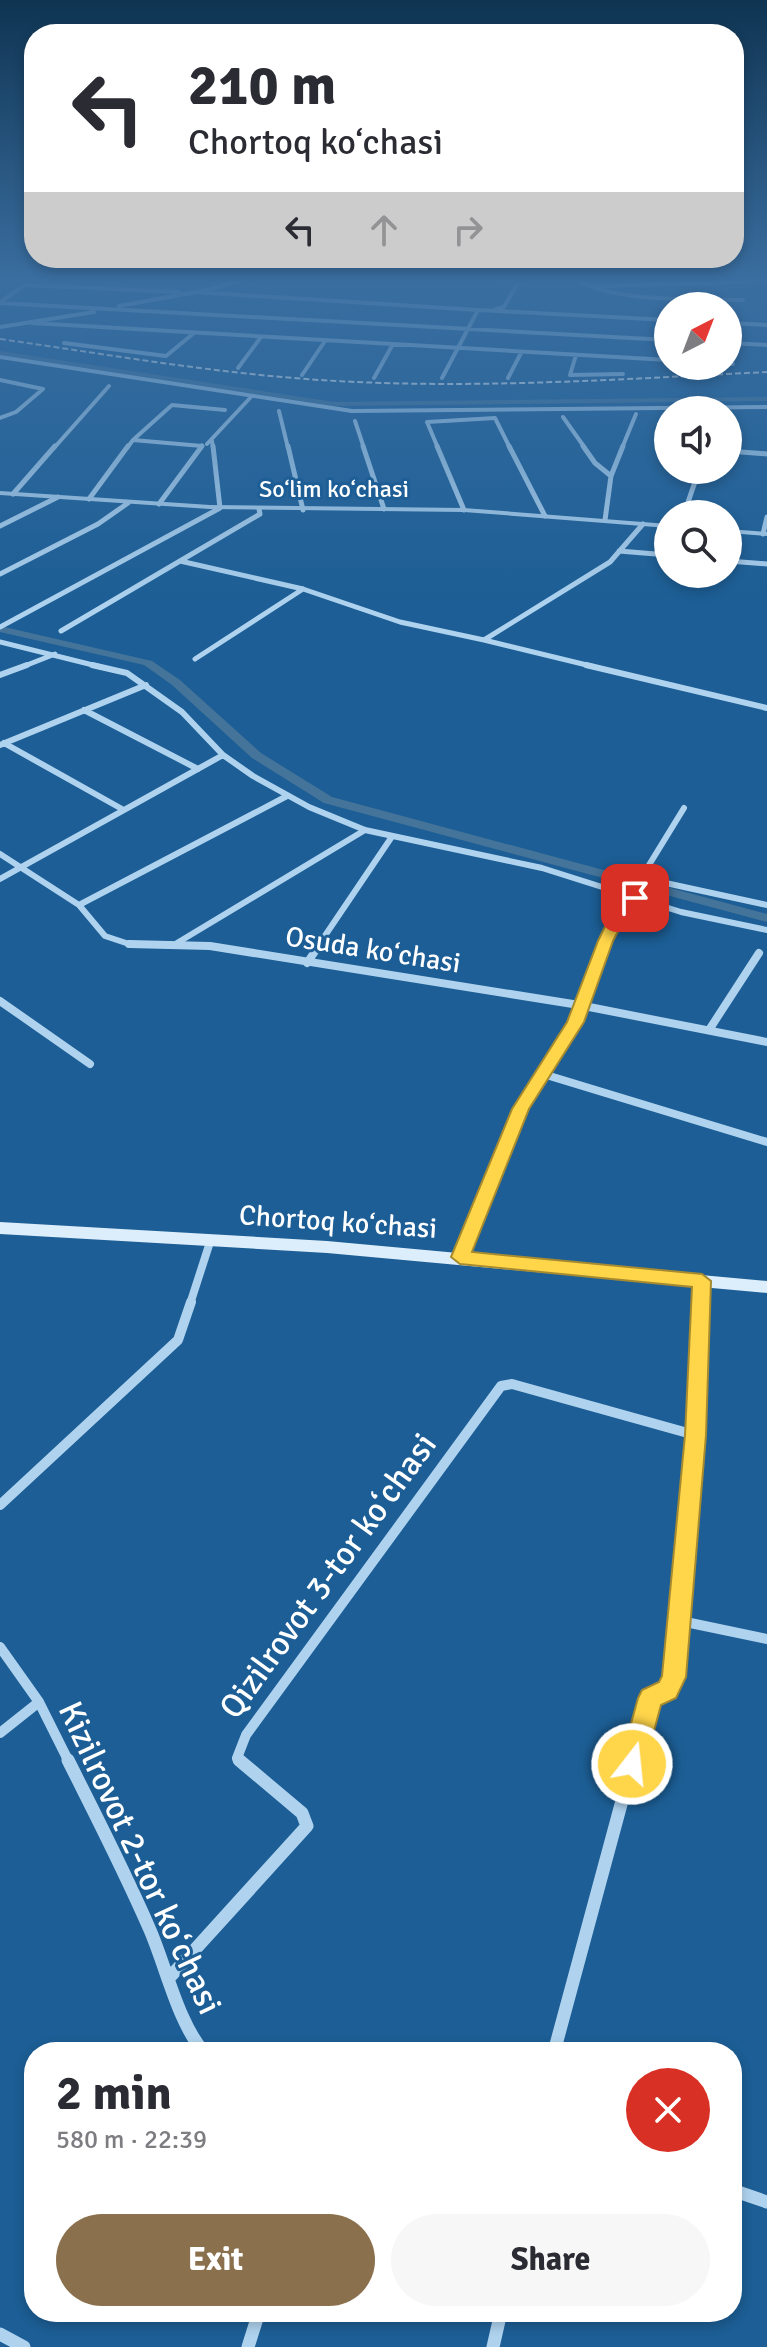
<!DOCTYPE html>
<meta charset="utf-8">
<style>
:root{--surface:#fff;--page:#f7f7f7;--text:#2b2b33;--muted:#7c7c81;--accent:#8a704d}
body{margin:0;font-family:Signika,sans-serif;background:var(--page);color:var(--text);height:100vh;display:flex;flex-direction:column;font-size:30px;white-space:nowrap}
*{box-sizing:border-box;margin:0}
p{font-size:26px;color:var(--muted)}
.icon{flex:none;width:44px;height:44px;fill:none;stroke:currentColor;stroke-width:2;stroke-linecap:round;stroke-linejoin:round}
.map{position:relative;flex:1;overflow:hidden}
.side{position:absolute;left:24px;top:2042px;width:718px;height:280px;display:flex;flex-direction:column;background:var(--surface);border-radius:32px;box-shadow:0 4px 12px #0003}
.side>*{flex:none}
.banner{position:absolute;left:24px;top:24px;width:720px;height:244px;border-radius:32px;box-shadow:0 4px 12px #0003;background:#fff;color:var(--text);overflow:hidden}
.needle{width:52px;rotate:42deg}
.tools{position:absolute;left:654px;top:292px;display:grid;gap:16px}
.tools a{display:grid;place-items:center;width:88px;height:88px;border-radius:50%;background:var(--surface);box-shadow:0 4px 12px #0003;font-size:40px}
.pin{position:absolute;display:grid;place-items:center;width:68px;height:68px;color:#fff;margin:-34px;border-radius:16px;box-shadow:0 4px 12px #0006}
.me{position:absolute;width:88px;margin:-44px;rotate:16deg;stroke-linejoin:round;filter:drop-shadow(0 0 6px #0008)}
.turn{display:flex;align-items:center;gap:28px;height:168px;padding:0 32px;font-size:36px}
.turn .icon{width:104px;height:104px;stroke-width:2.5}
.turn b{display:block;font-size:56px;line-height:68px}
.lanes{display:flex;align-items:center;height:76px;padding:0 32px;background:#0003;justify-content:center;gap:40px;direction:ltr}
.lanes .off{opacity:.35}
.round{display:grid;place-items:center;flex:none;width:84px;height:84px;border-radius:42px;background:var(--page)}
.head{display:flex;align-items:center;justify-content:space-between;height:136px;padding:0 32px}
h1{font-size:48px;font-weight:800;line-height:60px}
.cta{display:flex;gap:16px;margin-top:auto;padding:16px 32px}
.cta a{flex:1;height:92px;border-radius:48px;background:var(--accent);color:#fff;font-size:32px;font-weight:800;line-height:92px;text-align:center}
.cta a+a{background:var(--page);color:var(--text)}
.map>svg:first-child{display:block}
</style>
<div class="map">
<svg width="767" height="2347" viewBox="0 0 767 2347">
<rect width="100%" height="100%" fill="#1c5e95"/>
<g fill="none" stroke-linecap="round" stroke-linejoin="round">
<path fill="#45749a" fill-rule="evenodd" d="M 0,351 L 334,402 L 767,397 L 767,401 L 334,406 L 0,355 Z
M 0,626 L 152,661 L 180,680 L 261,753 L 332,797 L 767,914 L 767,922 L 324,803 L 252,758 L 172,685 L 144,665 L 0,632 Z"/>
<path stroke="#afd3ef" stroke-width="4" d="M 457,277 L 519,282
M 572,277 C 614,304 694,298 743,300
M 601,286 L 767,281
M 195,292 L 478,310
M 0,302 L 25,285 L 179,292
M 0,303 L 668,340
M 119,306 L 207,290 L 251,277
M 496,309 L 504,307 L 519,281
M 32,323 L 668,360
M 728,323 L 767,325
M 0,327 L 94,312
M 64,343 L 166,356 L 194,333
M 728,343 L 767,345
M 576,355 L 570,375 L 623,374
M 0,357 L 352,411 L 767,407
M 728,364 L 733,364
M 238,368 L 261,337
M 302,375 L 325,341
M 374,378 L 393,344
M 442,378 L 478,310 L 668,320
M 508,378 L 521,353
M 0,380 L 43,389 L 16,412 L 0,418
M 279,411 L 288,448
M 563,417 L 585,448
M 355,421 L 364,448
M 133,440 L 172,405 L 225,410
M 212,441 L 213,448
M 207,444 L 250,398
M 54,448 L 109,386
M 127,448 L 133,440 L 202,446 L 200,448
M 438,448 L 427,422 L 495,418 L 510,448
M 622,448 L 636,414"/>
<path stroke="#afd3ef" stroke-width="5" d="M 288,446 L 303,510
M 363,446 L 384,509
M 437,446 L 464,510
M 509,446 L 545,516
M 583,446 L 595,463 L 611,476
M 728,451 L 767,454
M 13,494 L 55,446
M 89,499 L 128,446
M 159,504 L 202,446
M 684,514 L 699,470
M 605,520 L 611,476 L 623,446
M 0,526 L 58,497
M 763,534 L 767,517
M 619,551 L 668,555
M 180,561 L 260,514 L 259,509
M 728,561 L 767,564
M 0,574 L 98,524 L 128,503
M 0,627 L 220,508 L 213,446
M 61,631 L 180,561 L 303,589 L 400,622 L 484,640
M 0,642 L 101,667
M 195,659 L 303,589
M 22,667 L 55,654
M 595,667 L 484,640 L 610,562 L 643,524"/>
<path stroke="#afd3ef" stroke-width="6" d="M 92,665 L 127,673 L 182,712 L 223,755 L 253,776 L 309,807 L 365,830 L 542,868 L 681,912 L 767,930
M 586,665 L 767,708
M 0,675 L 27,665
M 84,710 L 198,769
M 4,743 L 122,809
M 0,745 L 146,685
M 684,808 L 649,865 L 649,875 L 661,882 L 767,905
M 0,854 L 79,905 L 105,936 L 129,944 L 208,946
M 0,879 L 223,755
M 79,905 L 287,796
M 177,943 L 365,830
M 318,946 L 391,838
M 604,946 L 618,916 L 635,898"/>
<path stroke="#afd3ef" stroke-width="8" d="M 129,944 L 210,946 L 579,1005 L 767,1042
M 307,963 L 320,944
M 0,1001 L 90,1064
M 709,1030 L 759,953
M 543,1074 L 767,1142
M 460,1257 L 521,1109 L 575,1022 L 605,944
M 190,1304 L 211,1239
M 701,1304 L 702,1281"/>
<path stroke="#afd3ef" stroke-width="10" d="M 0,1505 L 178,1340 L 191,1302
M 676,1620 L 767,1639
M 0,1647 L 39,1702 L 69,1762
M 0,1733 L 39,1702
M 241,1762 L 237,1758 L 246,1735 L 501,1386 L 512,1384 L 695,1435
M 633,1762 L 650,1698 L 667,1690 L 674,1677 L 695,1435 L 701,1302"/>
<path stroke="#afd3ef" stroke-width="13" d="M 68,1760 C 96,1816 125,1872 150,1930 C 166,1967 179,2025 204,2052
M 170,1977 L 307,1826 L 302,1813 L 239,1760
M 554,2052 L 633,1760
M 732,2190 L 767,2202
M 0,2334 L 24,2347
M 248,2347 L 259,2312
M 493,2347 L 501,2312"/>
<path fill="#afd3ef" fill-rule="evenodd" d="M 0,491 L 210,505 L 464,508 L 668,524 L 668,528 L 464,512 L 210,509 L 0,495 Z
M 728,529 L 767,532 L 767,536 L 728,533 Z"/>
<path fill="#dcedfb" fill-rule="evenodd" d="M 0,1222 L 327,1241 L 767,1281 L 767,1293 L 327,1253 L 0,1234 Z"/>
<path stroke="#fff" stroke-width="2" stroke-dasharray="6 3" stroke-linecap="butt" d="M 0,339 C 112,355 224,375 337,381 C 480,389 624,379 767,372"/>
</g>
<linearGradient id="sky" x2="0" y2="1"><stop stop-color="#0f3452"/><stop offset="0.46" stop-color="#3a6ea0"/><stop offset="1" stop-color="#3a6ea0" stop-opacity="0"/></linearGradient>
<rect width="767" height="606" fill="url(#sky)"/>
<path fill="#ffd54a" stroke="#a68a30" stroke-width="2" d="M 629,895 L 642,898 L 625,918 L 613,941 L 584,1022 L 529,1109 L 472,1252 L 702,1274 L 711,1281 L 706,1435 L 686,1677 L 676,1698 L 661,1705 L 645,1764 L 641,1772 L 632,1776 L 623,1772 L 620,1764 L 638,1698 L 642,1690 L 659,1682 L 662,1676 L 685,1435 L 692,1287 L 460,1264 L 451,1257 L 512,1109 L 567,1022 L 598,941 L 610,916 Z"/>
<g text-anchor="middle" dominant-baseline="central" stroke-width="6" stroke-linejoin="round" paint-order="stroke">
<g font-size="24" fill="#fff" stroke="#1c5e95">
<text x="334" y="489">Soʻlim koʻchasi</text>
</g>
<g font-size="28" fill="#fff" stroke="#1c5e95">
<text transform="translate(373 950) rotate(9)">Osuda koʻchasi</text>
<text transform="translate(338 1222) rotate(4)">Chortoq koʻchasi</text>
</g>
<g font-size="34" fill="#fff" stroke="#1c5e95">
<text transform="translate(328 1576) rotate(-54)">Qizilrovot 3-tor koʻchasi</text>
<text transform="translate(140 1858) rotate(65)">Kizilrovot 2-tor koʻchasi</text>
</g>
</g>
</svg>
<div class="tools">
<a><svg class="needle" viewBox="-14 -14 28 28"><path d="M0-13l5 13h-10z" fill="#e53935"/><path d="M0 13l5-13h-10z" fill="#7c7c81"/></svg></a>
<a><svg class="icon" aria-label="sound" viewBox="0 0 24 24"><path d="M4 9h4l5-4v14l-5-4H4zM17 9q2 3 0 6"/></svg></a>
<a><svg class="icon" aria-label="search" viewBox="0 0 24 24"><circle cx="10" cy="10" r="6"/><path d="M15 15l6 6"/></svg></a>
</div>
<div class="pin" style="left:635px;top:898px;background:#d93025"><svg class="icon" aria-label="arrive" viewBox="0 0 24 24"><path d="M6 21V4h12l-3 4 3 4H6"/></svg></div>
<svg class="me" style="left:632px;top:1764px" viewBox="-20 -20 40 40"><circle r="17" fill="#ffd54a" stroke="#fff" stroke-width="3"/><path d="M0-11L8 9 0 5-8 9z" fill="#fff"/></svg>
<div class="banner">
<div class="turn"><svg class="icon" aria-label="left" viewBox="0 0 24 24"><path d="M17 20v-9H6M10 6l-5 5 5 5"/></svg><div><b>210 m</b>Chortoq koʻchasi</div></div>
<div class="lanes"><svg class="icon" aria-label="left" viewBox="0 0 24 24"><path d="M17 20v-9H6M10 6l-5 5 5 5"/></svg><svg class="icon off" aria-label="ahead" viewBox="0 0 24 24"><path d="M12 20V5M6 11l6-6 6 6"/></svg><svg class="icon off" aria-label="right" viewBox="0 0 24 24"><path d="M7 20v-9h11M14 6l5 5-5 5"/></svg></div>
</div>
<section class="side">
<div class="head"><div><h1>2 min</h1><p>580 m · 22:39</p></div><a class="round" style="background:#d93025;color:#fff"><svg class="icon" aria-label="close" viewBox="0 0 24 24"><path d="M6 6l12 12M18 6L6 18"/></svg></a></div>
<div class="cta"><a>Exit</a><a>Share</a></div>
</section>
</div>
